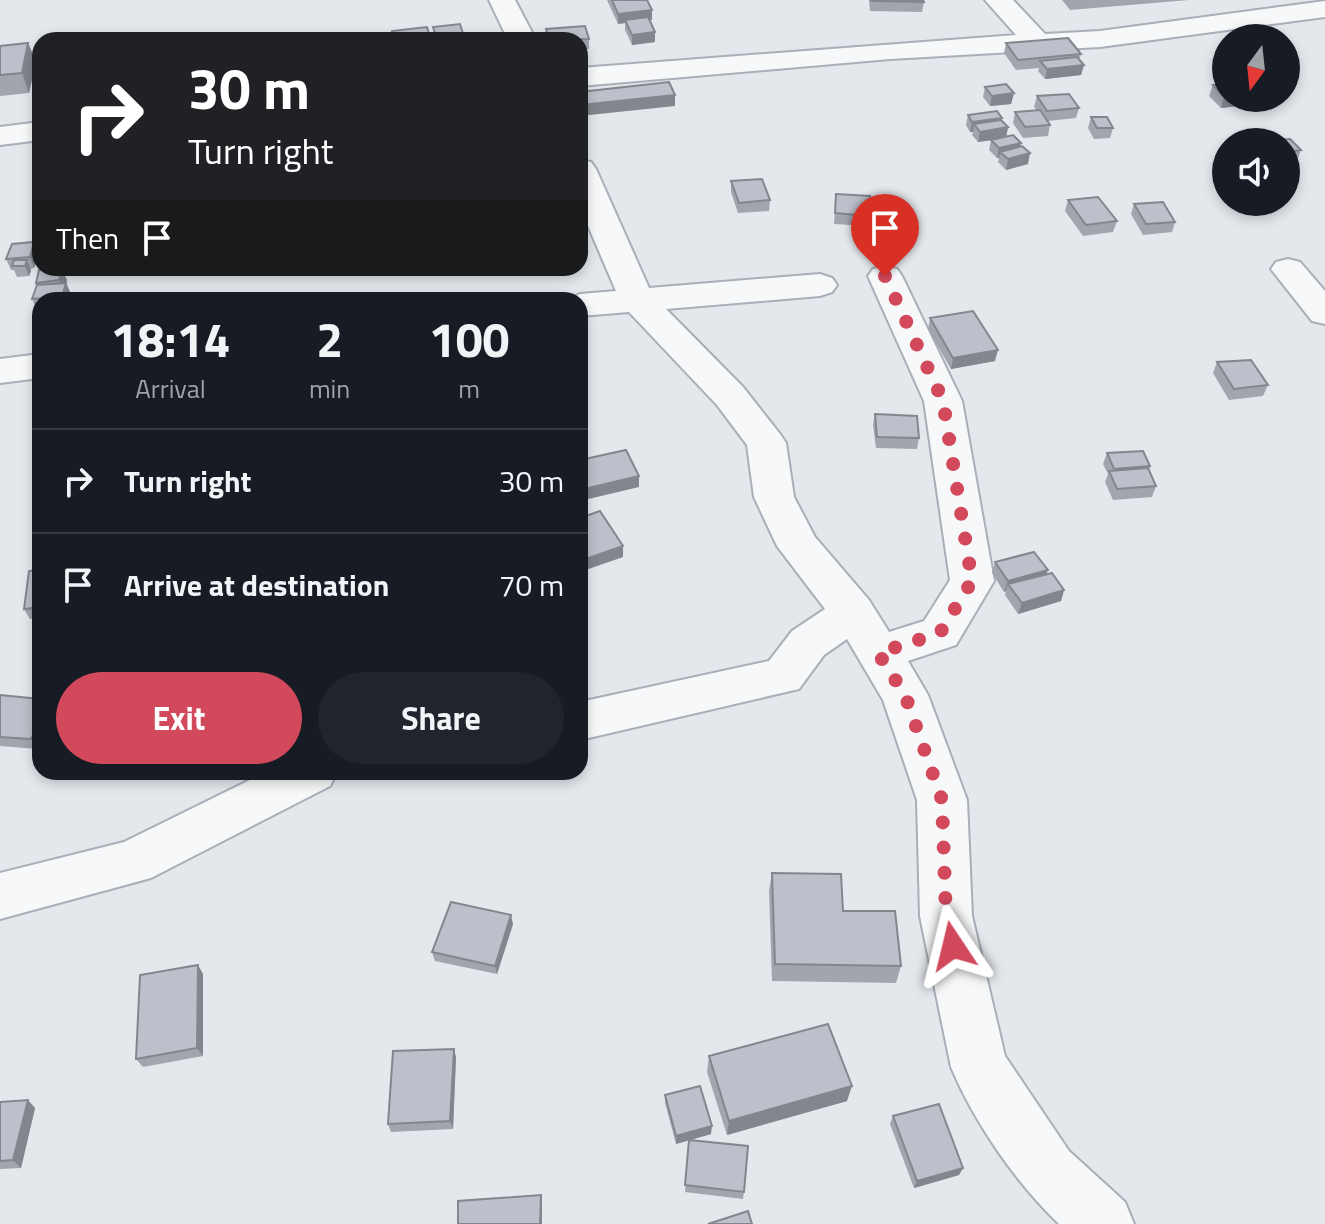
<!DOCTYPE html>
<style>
:root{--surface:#171b24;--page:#20242c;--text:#f1f3f6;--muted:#9ea1a6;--line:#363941;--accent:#d1495b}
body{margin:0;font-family:"Titillium Web",sans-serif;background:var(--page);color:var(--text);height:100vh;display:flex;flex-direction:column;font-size:30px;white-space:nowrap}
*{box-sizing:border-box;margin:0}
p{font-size:26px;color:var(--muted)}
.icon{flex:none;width:44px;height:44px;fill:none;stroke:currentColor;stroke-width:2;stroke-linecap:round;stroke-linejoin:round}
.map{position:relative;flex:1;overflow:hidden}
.details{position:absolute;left:32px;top:292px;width:556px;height:488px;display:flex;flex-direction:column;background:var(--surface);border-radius:24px;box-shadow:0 4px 12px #0003}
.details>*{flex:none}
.hud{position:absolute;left:32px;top:32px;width:556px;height:244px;border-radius:24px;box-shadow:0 4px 12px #0003;background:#202124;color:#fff;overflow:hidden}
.needle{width:52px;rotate:195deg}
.buttons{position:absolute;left:1212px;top:24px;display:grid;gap:16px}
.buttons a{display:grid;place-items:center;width:88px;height:88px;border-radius:50%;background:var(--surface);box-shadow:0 4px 12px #0003;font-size:40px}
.pin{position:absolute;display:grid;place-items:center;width:68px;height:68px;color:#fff;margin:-82px -34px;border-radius:50% 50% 50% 0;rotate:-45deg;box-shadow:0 0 8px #0007}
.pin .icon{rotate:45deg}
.me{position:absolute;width:88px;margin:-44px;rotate:350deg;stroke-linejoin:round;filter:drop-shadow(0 0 6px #0008)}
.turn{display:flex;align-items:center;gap:28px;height:168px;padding:0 24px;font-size:36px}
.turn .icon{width:104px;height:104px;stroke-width:2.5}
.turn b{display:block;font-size:56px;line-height:68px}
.then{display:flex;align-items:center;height:76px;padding:0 24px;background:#0003;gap:16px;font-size:30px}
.eta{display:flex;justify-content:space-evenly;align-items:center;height:136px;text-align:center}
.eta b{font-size:48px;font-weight:700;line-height:56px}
.cta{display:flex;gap:16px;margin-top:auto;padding:16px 24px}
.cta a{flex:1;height:92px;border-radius:48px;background:var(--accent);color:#fff;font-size:32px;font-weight:700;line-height:92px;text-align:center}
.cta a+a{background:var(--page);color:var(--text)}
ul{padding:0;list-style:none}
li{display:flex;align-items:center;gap:24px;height:104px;padding:0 24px;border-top:2px solid var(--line)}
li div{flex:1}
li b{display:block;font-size:30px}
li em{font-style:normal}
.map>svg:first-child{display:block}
</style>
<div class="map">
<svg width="1325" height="1224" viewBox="0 0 1325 1224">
<rect width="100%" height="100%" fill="#e4e7ec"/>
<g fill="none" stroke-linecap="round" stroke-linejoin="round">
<g stroke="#a9aeb7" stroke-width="4">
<path id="minor" d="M 489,0 L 515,0 L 536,40 L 508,40 Z
M 985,0 L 1013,0 L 1045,34 L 1100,31 L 1325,1 L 1325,17 L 1100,47 L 890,59 L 580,86 L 580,68 L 1016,35 Z
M 40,122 L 40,140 L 0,145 L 0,127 Z
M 580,160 L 591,162 L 596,169 L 649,288 L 820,274 L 832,278 L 837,285 L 832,292 L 820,296 L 666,309 L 743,387 L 780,434 L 786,443 L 794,497 L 815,537 L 869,600 L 889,632 L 924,621 L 950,580 L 924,401 L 868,276 L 873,269 L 885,266 L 897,269 L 902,276 L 962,401 L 994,581 L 956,645 L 908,661 L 928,695 L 967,800 L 972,916 L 1005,1056 L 1069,1151 L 1125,1202 L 1134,1224 L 1059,1224 C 1016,1183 974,1122 951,1067 L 920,916 L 917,800 L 883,700 L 847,639 L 824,655 L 799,689 L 580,740 L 580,702 L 769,661 L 792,631 L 825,609 L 777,546 L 754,497 L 747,445 L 717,405 L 629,312 L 580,316 L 580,300 L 566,300 L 580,294 L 616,291 L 580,207 Z
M 1288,259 L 1300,262 L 1325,291 L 1325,324 L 1312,321 L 1271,269 L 1276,262 Z
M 40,354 L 40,378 L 0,383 L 0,359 Z
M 266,772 L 337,772 L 330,786 L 151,878 L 0,919 L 0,873 L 124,842 Z"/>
</g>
<use href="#minor" fill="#f7f8fa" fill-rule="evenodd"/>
</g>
<path fill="#a1a5ae" d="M 607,0 L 647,0 L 652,20 L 649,20 L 655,32 L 655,42 L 632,45 L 625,30 L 625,23 L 618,24 Z
M 869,0 L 923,0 L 924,2 L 922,12 L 870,11 Z
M 1062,0 L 1189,0 L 1070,10 Z
M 546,29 L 589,39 L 589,49 L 580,50 L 580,40 L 547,40 Z
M 28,43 L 36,62 L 29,93 L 0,96 L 0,46 Z
M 1006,43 L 1081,54 L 1079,60 L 1084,65 L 1081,75 L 1045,79 L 1038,71 L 1039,68 L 1016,70 L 1004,53 Z
M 1213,85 L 1226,98 L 1249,98 L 1247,105 L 1221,108 L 1209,96 Z
M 985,87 L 1014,93 L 1011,104 L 990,106 L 983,97 Z
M 1037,96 L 1079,108 L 1076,118 L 1048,121 L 1050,125 L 1048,136 L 1023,138 L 1013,123 L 1015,112 L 1037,110 L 1034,107 Z
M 968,115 L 1001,120 L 1008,127 L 1006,137 L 1021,143 L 1020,146 L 1028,164 L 1006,170 L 998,162 L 999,158 L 997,158 L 989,150 L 991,140 L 978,142 L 972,135 L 973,132 L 970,132 L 966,125 Z
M 1091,117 L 1113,128 L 1110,138 L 1094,139 L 1088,128 Z
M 1290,139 L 1301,150 L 1297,161 L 1286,162 L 1286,142 L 1268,142 Z
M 731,181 L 770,200 L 769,211 L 738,213 L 731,192 Z
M 836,194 L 869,216 L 867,226 L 834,224 Z
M 1068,200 L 1117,221 L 1113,232 L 1083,236 L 1065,211 Z
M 1134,204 L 1175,222 L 1172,232 L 1143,235 L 1131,214 Z
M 34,242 L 39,253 L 34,268 L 31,269 L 31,271 L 29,276 L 17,277 L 14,270 L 11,270 L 6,259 Z
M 67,280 L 66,283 L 71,294 L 69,300 L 40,300 L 40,310 L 37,310 L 32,299 L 37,285 L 36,283 Z
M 930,318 L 995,361 L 951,369 L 928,329 Z
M 1217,362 L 1268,385 L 1263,396 L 1229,400 L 1213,373 Z
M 875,414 L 919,438 L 917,449 L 876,448 L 873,425 Z
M 1107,453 L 1150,466 L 1149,470 L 1156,486 L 1152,497 L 1113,500 L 1105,482 L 1108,474 L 1103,464 Z
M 995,562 L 1046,575 L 1064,590 L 1061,601 L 1018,614 L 1005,595 L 1006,591 L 1004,592 L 992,573 Z
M 40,569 L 40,618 L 30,619 L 24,609 Z
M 0,695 L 40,699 L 40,744 L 38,749 L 0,746 Z
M 772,873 L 843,911 L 901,966 L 896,983 L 772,981 L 769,891 Z
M 513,924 L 497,974 L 435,961 L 432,952 Z
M 203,974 L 203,1056 L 143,1067 L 136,1059 Z
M 709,1056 L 847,1101 L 727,1135 L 707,1072 Z
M 456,1057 L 453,1129 L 391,1132 L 388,1124 Z
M 665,1095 L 711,1134 L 690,1140 L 744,1192 L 743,1199 L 685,1192 L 689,1140 L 676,1144 L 665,1103 Z
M 0,1102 L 35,1108 L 21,1168 L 0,1169 Z
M 893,1116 L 963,1168 L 959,1175 L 914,1188 L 890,1124 Z"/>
<path fill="#83868d" d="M 652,10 L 652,20 L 626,23 L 625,20 L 625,23 L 618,24 L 618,14 Z
M 655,32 L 655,42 L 632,45 L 632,35 Z
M 28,43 L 36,62 L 29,93 L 22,73 Z
M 1084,65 L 1081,75 L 1045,79 L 1047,69 Z
M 1014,93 L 1011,104 L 990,106 L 992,96 Z
M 675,95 L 675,106 L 580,116 L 580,105 Z
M 1224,97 L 1226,98 L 1249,98 L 1247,105 L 1221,108 Z
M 1002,118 L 1000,128 L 974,124 L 973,132 L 970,132 L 972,122 Z
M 1008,127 L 1006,138 L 978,142 L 980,132 Z
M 1021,143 L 1018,154 L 1000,152 L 999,158 L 997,158 L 999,148 Z
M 1030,153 L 1028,164 L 1006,170 L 1008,159 Z
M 34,242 L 39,253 L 34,268 L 30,257 Z
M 27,260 L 31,271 L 29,276 L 25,266 Z
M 62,269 L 67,280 L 65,285 L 66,283 L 71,294 L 69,300 L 63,300 L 62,297 L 64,291 L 59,280 Z
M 998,350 L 995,361 L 951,369 L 953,358 Z
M 639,476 L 639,487 L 580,501 L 580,490 Z
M 623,546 L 623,557 L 580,572 L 580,561 Z
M 1048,570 L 1044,581 L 1008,584 L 1006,591 L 1004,592 L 1008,581 Z
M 1064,590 L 1061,601 L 1018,614 L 1022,603 Z
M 40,721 L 40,744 L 38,749 L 31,739 Z
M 511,915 L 513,924 L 497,974 L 495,966 Z
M 198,965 L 203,974 L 203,1056 L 197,1048 Z
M 454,1049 L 456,1057 L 453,1129 L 450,1121 Z
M 852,1086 L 847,1101 L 727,1135 L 729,1121 Z
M 28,1100 L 35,1108 L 21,1168 L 13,1160 Z
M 712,1126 L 711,1134 L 676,1144 L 676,1136 Z
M 963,1168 L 959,1175 L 914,1188 L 917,1181 Z
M 541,1195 L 542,1202 L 542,1224 L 540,1224 Z"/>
<path fill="#bbc0ca" stroke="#83868d" stroke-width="2" d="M 612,0 L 647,0 L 652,10 L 618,14 Z
M 871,0 L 923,0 L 924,2 L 872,1 Z
M 648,17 L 655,32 L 632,35 L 625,20 Z
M 460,24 L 465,40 L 437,40 L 433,27 Z
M 585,26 L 589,39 L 549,40 L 546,29 Z
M 427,27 L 431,40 L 395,40 L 392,31 Z
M 1068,38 L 1081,54 L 1018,60 L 1006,43 Z
M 28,43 L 22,73 L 0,75 L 0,46 Z
M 1077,57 L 1084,65 L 1047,69 L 1040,61 Z
M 669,82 L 675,95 L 580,105 L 580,92 Z
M 1006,84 L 1014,93 L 992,96 L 985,87 Z
M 1226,84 L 1226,97 L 1224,97 L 1213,85 Z
M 1069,94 L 1079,108 L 1047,111 L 1037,96 Z
M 1040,110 L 1050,125 L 1025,127 L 1015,112 Z
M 997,111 L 1002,118 L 972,122 L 968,115 Z
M 1091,117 L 1107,117 L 1113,128 L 1097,128 Z
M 1001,120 L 1008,127 L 980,132 L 974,124 Z
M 1013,135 L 1021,143 L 999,148 L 991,140 Z
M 1290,139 L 1301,150 L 1286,152 L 1286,142 L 1268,141 Z
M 1022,146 L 1030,153 L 1008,159 L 1000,152 Z
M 762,179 L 770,200 L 739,203 L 731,181 Z
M 836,194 L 870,196 L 869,216 L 835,213 Z
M 1098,197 L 1117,221 L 1086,225 L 1068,200 Z
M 1163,202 L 1175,222 L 1146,224 L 1134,204 Z
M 34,242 L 30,257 L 6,259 L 12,244 Z
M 14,260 L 27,260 L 25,266 L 12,266 Z
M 62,269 L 59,280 L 36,283 L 39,270 Z
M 66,283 L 62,297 L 32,299 L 37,285 Z
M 973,311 L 998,350 L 953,358 L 930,318 Z
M 1251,360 L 1268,385 L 1234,389 L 1217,362 Z
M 875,414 L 917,416 L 919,438 L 877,437 Z
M 626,450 L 639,476 L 580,490 L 580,460 Z
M 1143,451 L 1150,466 L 1114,469 L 1107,453 Z
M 1148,468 L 1156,486 L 1117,489 L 1109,471 Z
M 600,511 L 623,546 L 580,561 L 580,518 Z
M 1034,552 L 1048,570 L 1008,581 L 995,562 Z
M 40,569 L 40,607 L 24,609 L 29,571 Z
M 1052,573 L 1064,590 L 1022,603 L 1008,584 Z
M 0,695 L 40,699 L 40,721 L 31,739 L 0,737 Z
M 772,873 L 841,874 L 843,911 L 895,911 L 901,966 L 775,964 Z
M 451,902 L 511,915 L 495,966 L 432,952 Z
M 198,965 L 197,1048 L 136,1059 L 140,975 Z
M 828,1024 L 852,1086 L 729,1121 L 709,1056 Z
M 454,1049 L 450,1121 L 388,1124 L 393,1051 Z
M 700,1086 L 712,1126 L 676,1136 L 665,1095 Z
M 28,1100 L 13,1160 L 0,1161 L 0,1102 Z
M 939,1104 L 963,1168 L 917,1181 L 893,1116 Z
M 689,1140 L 748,1146 L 744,1192 L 685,1185 Z
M 541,1195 L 540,1224 L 458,1224 L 458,1201 Z
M 748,1211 L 752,1224 L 708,1224 Z"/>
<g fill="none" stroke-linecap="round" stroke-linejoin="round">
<path stroke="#d1495b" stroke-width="14" stroke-dasharray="0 25.2" d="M 885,276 L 943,401 L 972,581 L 940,633 L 878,653 L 905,695 L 942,800 L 946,916 L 953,946"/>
</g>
</svg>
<div class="buttons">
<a><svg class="needle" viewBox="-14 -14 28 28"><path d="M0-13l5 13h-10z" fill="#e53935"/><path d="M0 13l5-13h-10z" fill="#9ea1a6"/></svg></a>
<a><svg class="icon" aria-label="sound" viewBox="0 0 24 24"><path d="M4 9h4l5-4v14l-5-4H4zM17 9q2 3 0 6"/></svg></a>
</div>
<div class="pin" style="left:885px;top:276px;background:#d93025"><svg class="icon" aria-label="arrive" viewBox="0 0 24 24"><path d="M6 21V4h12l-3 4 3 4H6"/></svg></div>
<svg class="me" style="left:953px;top:946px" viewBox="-20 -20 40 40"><path d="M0-17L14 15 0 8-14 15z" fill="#d1495b" stroke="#fff" stroke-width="4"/></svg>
<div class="hud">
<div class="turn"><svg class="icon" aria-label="right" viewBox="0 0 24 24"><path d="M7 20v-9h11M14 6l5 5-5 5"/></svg><div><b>30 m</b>Turn right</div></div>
<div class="then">Then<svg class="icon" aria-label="arrive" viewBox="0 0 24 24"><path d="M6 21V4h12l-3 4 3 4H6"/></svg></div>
</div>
<section class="details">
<div class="eta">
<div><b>18:14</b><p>Arrival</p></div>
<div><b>2</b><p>min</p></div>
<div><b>100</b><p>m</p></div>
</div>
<ul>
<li><svg class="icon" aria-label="right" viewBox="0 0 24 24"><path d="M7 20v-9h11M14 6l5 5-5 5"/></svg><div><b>Turn right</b></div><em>30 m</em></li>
<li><svg class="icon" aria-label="arrive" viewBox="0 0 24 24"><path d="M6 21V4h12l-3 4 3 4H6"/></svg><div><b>Arrive at destination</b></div><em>70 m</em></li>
</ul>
<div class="cta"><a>Exit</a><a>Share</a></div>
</section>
</div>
